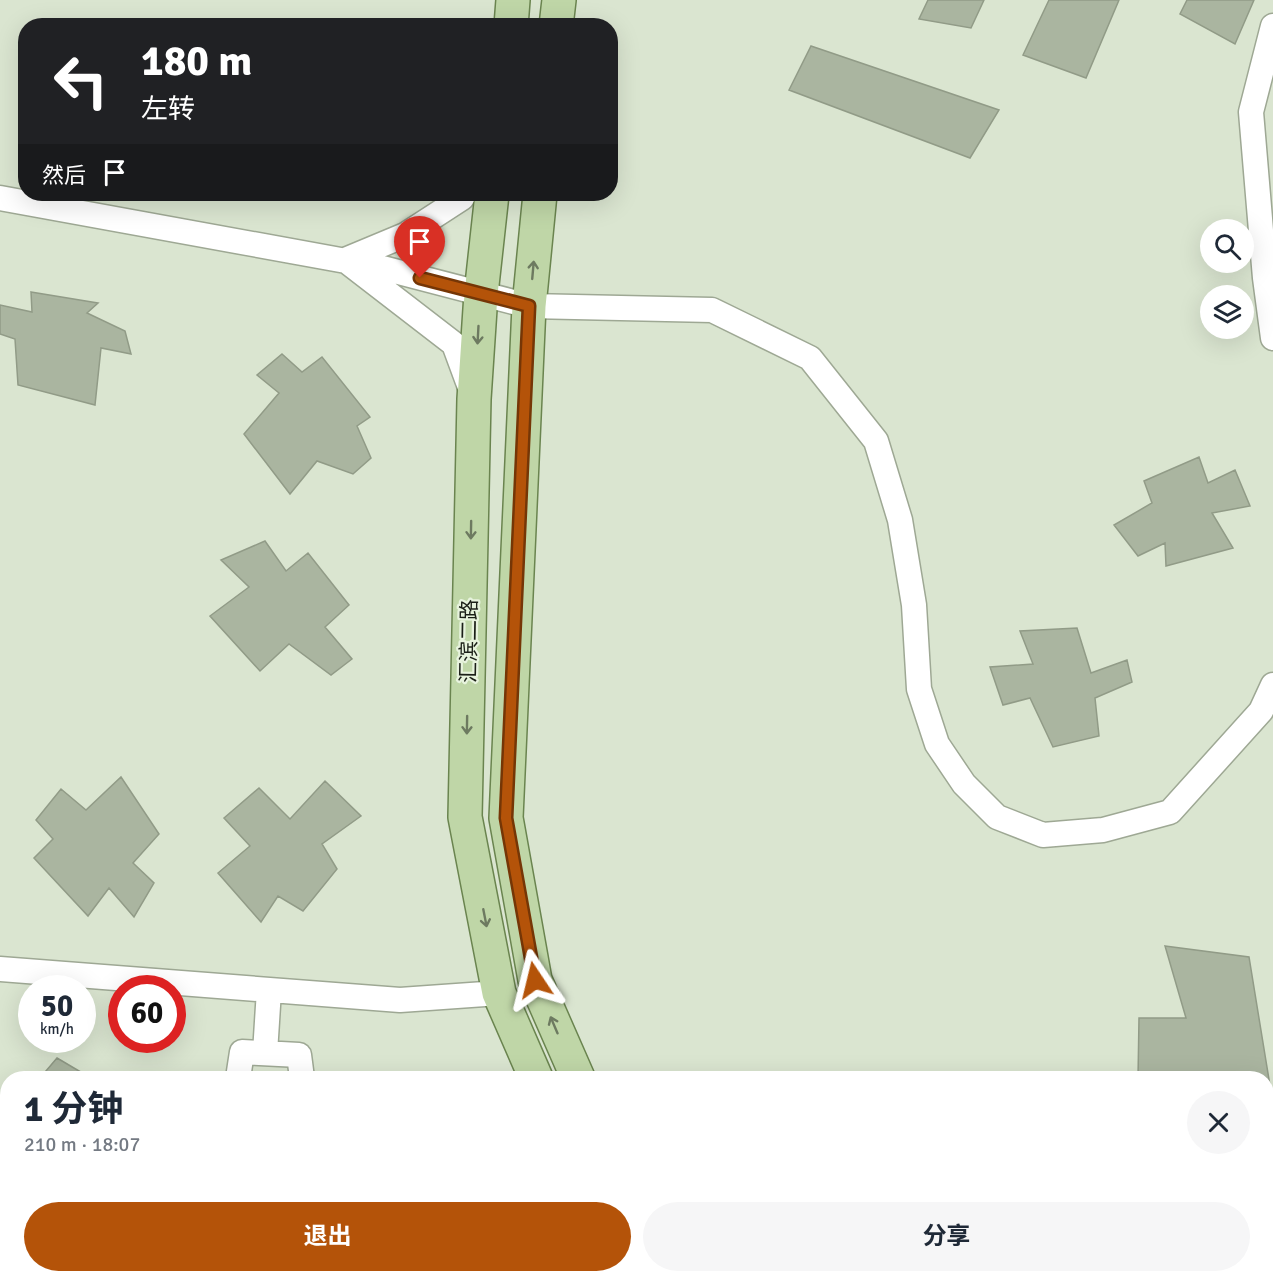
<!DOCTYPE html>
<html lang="zh">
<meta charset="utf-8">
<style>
:root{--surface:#fff;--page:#f6f6f7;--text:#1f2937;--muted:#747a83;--accent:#b45309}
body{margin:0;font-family:Signika,"Noto Sans SC",sans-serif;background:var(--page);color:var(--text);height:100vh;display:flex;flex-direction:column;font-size:22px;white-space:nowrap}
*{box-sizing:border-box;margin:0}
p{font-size:20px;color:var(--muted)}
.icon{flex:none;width:33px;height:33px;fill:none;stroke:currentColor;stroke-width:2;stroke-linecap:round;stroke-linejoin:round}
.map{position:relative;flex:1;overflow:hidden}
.side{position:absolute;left:0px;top:1071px;width:1274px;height:212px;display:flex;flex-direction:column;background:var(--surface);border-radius:24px 24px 0 0;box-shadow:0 6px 24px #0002}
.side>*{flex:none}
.hud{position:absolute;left:18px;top:18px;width:600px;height:183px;border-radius:24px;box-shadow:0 6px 24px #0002;background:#202124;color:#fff;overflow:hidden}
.buttons{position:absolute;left:1200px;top:219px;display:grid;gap:12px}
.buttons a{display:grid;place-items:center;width:54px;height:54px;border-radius:50%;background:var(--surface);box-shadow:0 6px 24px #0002;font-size:30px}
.speed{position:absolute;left:18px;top:975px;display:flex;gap:12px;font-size:30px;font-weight:700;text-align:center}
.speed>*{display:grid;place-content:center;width:78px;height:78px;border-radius:50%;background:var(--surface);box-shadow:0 6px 24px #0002;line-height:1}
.speed small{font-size:15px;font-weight:400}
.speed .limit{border:9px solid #d22;background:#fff;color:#111}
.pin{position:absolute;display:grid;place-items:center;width:51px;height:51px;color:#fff;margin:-62px -26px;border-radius:50% 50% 50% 0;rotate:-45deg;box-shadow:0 0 6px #0007}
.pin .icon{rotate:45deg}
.me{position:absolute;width:66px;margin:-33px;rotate:350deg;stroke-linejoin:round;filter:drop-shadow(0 0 4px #0008)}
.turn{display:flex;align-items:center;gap:21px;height:126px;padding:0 24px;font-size:27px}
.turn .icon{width:78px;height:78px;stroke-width:2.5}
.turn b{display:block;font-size:42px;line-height:51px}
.then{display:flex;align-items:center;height:57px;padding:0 24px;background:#0003;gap:12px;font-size:22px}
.round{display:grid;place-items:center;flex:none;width:63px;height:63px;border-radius:32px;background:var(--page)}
.head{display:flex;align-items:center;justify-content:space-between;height:102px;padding:0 24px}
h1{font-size:36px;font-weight:700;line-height:45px}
.primary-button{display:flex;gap:12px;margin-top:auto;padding:12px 24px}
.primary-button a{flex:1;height:69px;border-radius:36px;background:var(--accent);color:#fff;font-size:24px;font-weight:700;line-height:69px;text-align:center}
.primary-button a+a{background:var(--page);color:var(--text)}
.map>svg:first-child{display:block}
</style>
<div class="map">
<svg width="1273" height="1282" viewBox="0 0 1273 1282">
<rect width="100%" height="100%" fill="#dae5d0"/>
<path fill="#aab5a0" stroke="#919b87" stroke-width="1.5" d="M 928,0 L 984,0 L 971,28 L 919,19 Z
M 1049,0 L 1119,0 L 1086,78 L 1023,55 Z
M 1187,0 L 1254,0 L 1235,44 L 1180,14 Z
M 811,46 L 999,110 L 970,158 L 789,90 Z
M 26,83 L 26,129 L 21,128 L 23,84 Z
M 31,292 L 98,303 L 87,313 L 125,331 L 131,354 L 101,348 L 95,405 L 18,385 L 15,339 L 0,334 L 0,305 L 32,312 Z
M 282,354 L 302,372 L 322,357 L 370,417 L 357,426 L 371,458 L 353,474 L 317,461 L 290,494 L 244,434 L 279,393 L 257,375 Z
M 1199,457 L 1208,483 L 1235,470 L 1250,506 L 1212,513 L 1233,548 L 1166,566 L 1165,543 L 1138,556 L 1114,525 L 1152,503 L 1144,481 Z
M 265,541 L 286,571 L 308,553 L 349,605 L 325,627 L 352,659 L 331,675 L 289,644 L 260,671 L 210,616 L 249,587 L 221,560 Z
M 1077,628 L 1091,673 L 1127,660 L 1132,682 L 1095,698 L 1099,736 L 1053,747 L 1030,698 L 1003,705 L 990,667 L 1033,664 L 1020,631 Z
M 121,777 L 159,834 L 133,863 L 154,883 L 134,917 L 109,888 L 88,916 L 34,858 L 53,839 L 36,820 L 61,789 L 86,810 Z
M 325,781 L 361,816 L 322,844 L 337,869 L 303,911 L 278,896 L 261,922 L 218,873 L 250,846 L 224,818 L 259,788 L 290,819 Z
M 1165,946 L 1249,957 L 1273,1104 L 1266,1104 L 1266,1078 L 1138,1078 L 1139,1018 L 1186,1018 Z
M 57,1058 L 91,1078 L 40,1078 Z
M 252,1275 L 338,1275 L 342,1282 L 257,1282 Z
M 950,1275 L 1031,1275 L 1026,1282 L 959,1282 Z"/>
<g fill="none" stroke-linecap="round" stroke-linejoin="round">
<g stroke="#9ea894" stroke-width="27">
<path id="street" d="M 1273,26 L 1251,112 L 1265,278 L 1273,338
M 0,198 L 379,267 L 529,306 L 712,310 L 810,358 L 876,441 L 900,520 L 914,605 L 919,689 L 937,744 L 964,784 L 997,817 L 1043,835 L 1103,830 L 1170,812 L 1261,711 L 1273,685
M 345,260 L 405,235 L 462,198 L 464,194
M 349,263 L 454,344 L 471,390
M 0,969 L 400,1000 L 499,993
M 265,1053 L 269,990
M 238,1078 L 242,1052 L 299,1055 L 302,1078
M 209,1275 L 211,1282
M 396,1282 L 397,1275"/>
</g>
<g stroke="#9ea894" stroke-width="36">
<path id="secondary" d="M 1266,1261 L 1273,1250"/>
</g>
<g stroke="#6a844f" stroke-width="36">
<path id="primary" d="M 511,26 L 513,0
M 556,26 L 559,0
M 492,194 L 481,294 L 474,399 L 465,817 L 499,993 L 536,1078
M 540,194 L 529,306 L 506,818 L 535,980 L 578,1078
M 645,1275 L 649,1282
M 696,1275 L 702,1282"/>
</g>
<use href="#street" stroke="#fff" stroke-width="24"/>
<use href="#secondary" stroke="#fff" stroke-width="33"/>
<use href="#primary" stroke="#bfd6a7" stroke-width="33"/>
</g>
<defs><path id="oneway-shaft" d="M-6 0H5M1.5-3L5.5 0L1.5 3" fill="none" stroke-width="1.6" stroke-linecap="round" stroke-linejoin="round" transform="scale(1.5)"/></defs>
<g stroke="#6d7a60">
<use href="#oneway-shaft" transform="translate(533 270) rotate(-85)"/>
<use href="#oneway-shaft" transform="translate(478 335) rotate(93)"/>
<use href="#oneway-shaft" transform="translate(471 530) rotate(91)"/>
<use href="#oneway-shaft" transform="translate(467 725) rotate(91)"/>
<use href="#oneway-shaft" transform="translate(485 918) rotate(79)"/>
<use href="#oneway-shaft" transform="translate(554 1025) rotate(-113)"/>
</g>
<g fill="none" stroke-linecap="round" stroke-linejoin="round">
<g stroke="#753606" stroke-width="15">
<path id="route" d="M 420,278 L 529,306 L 506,818 L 535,980"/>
</g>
<use href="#route" stroke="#b45309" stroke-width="10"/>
</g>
<g text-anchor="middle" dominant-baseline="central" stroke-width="4.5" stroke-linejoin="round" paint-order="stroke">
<g font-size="21" fill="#1b1f18" stroke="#e7f3dd">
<text transform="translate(469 641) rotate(-89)">汇滨二路</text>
</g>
</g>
</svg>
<div class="buttons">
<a><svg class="icon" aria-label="search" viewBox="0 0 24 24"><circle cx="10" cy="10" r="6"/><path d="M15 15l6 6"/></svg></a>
<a><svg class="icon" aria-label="layers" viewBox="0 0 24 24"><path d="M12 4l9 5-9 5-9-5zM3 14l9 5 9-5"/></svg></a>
</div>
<div class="speed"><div>50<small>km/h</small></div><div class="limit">60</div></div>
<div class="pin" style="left:420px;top:278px;background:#d93025"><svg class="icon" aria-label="arrive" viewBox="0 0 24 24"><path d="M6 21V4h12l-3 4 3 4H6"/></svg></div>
<svg class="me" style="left:535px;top:980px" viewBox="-20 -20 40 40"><path d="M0-17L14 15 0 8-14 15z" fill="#b45309" stroke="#fff" stroke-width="4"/></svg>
<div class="hud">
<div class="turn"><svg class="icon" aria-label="left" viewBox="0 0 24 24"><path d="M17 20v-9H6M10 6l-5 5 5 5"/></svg><div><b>180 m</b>左转</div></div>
<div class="then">然后<svg class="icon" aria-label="arrive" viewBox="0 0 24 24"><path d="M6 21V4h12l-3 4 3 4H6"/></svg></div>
</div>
<section class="side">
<div class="head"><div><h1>1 分钟</h1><p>210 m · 18:07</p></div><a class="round"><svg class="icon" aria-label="close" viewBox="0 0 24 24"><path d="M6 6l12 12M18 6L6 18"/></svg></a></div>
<div class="primary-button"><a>退出</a><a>分享</a></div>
</section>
</div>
